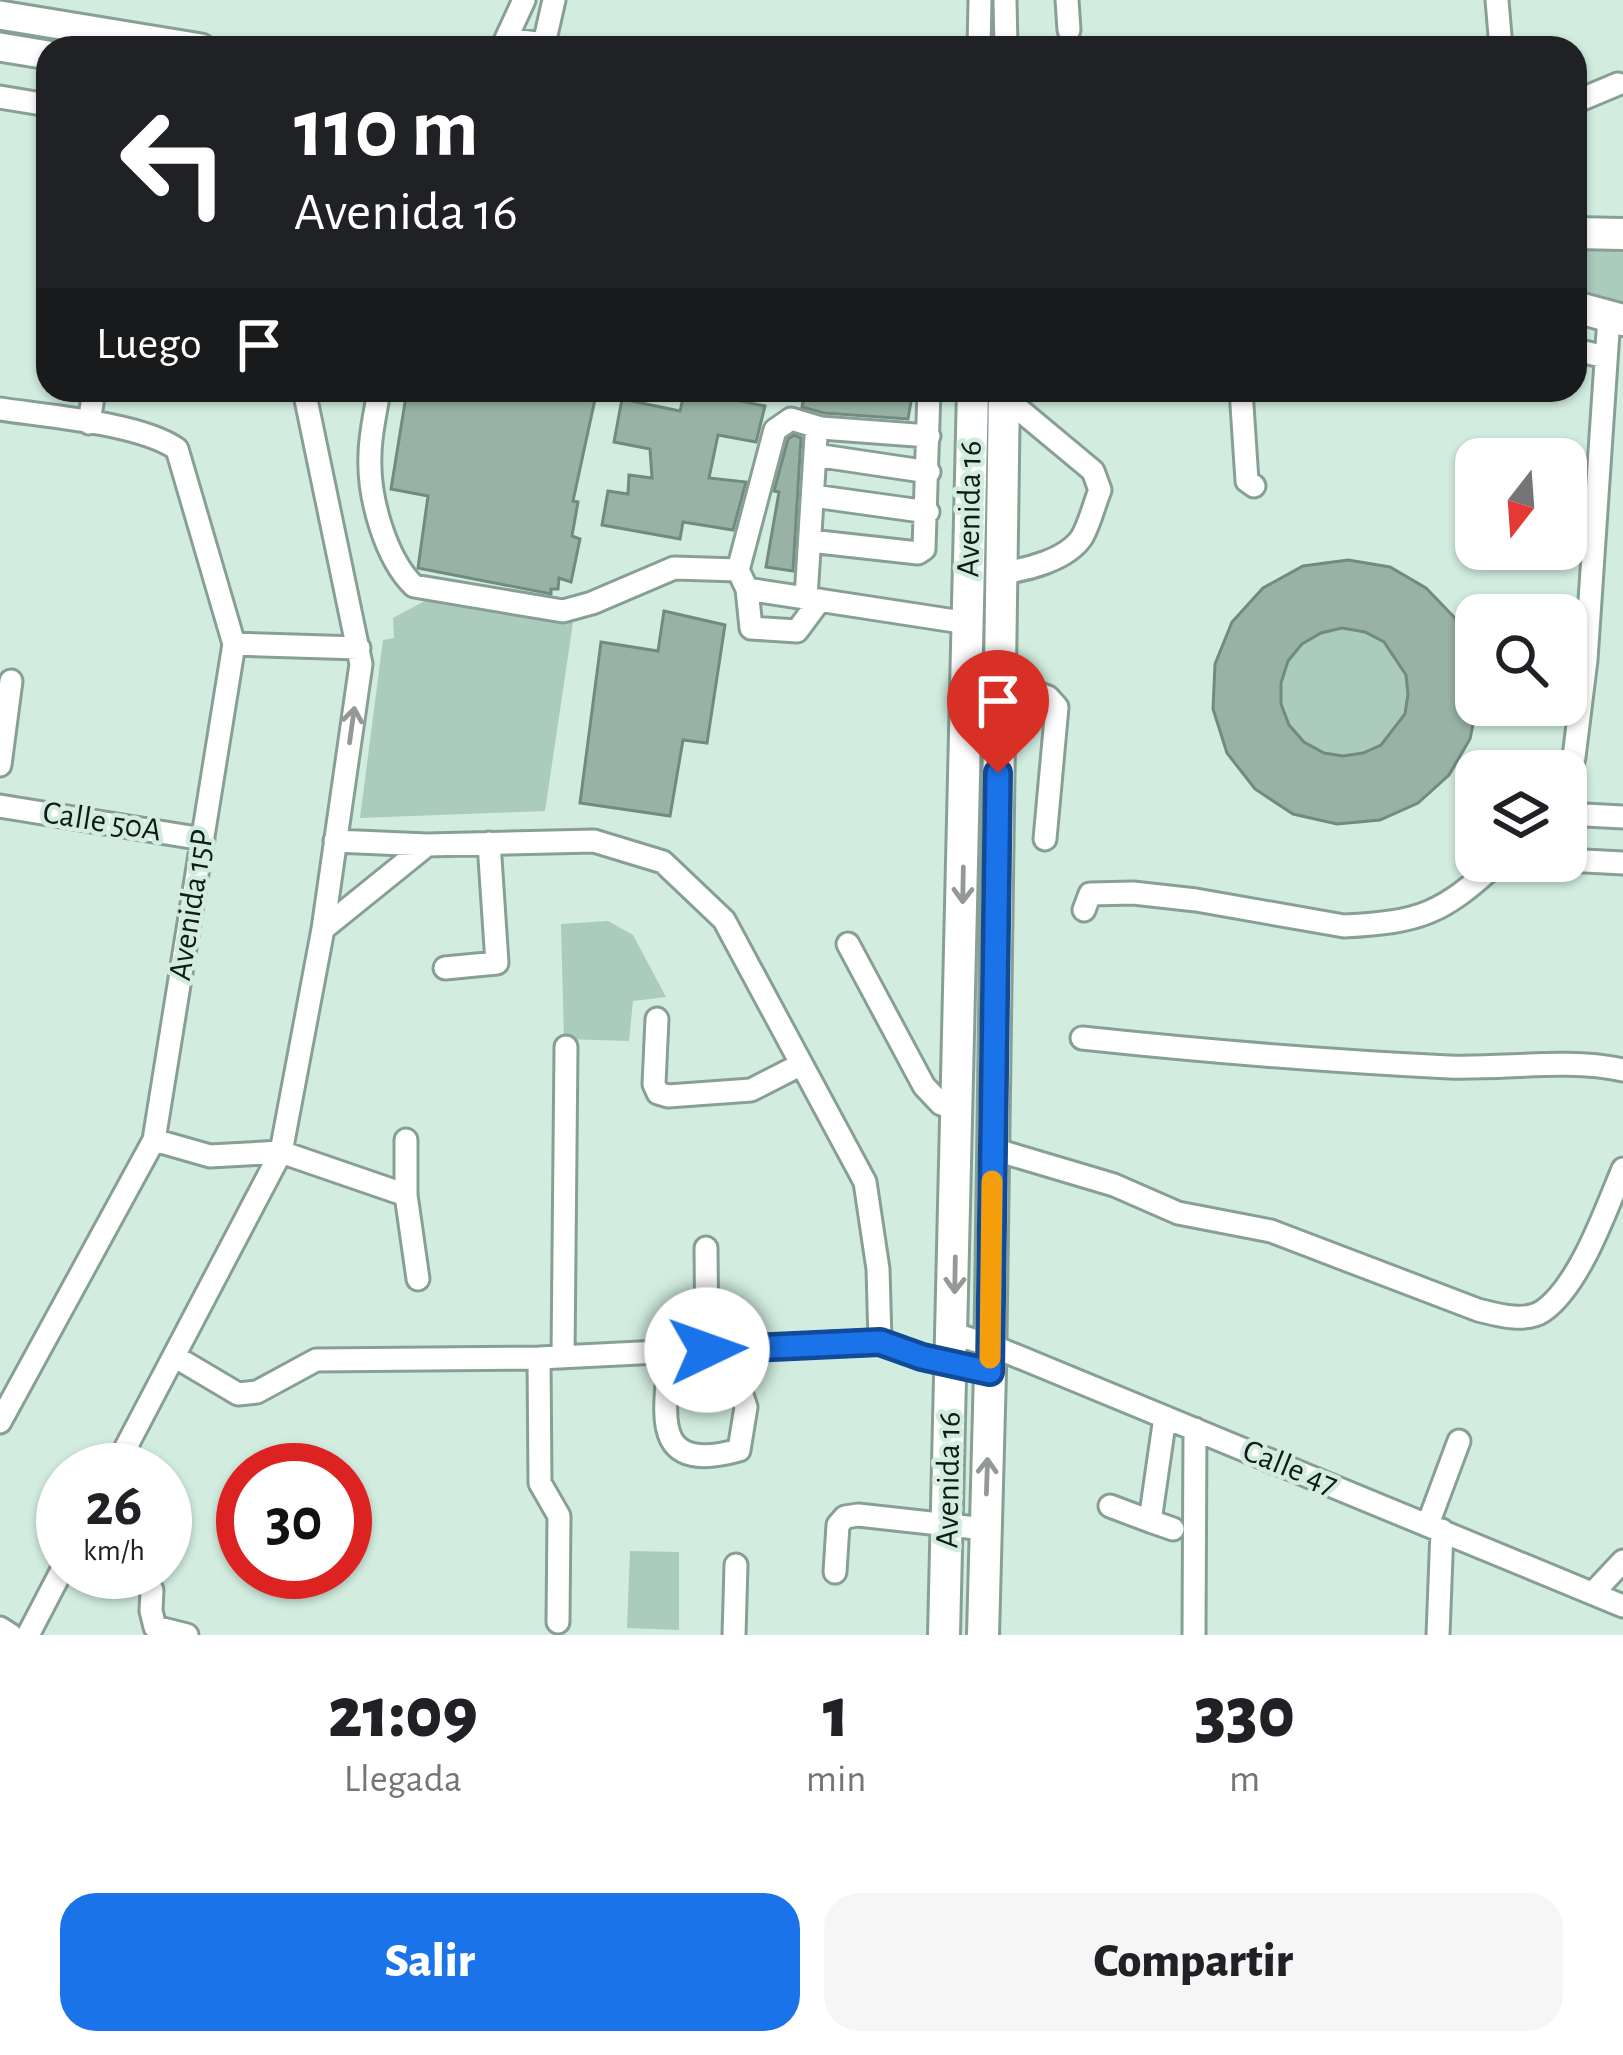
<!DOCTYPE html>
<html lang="es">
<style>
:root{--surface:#fff;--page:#f6f6f6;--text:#202124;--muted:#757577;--accent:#1a73e8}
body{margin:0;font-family:"Alegreya Sans",sans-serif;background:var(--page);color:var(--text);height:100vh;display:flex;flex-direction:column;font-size:45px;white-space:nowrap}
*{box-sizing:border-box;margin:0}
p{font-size:39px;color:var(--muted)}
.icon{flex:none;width:66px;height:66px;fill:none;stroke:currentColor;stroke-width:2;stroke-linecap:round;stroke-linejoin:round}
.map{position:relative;height:1635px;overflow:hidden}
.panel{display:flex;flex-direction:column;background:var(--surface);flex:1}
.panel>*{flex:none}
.top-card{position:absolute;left:36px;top:36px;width:1551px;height:366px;border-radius:36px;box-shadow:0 3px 9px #0004;background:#202124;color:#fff;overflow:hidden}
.needle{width:78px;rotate:197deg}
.controls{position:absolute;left:1455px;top:438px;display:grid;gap:24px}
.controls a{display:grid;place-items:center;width:132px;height:132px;border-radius:24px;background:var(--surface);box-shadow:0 3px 9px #0004;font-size:60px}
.speed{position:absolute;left:36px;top:1443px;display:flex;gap:24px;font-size:60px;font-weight:700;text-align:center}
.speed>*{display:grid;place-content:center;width:156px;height:156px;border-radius:50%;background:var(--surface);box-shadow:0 3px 9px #0004;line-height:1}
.speed small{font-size:30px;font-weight:400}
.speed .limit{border:18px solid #d22;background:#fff;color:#111}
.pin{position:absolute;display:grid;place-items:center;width:102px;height:102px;color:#fff;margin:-123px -51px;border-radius:50% 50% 50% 0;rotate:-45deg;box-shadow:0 0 12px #0007}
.pin .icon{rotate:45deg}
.me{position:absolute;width:132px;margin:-66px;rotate:87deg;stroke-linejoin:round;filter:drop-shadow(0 0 9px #0008)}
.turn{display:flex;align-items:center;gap:42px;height:252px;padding:0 60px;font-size:54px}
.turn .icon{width:156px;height:156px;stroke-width:2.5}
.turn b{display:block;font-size:84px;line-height:102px}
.then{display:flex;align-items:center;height:114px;padding:0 60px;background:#0003;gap:24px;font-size:45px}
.eta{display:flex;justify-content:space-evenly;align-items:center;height:204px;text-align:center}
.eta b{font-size:72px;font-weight:800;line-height:84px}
.primary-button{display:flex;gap:24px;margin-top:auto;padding:24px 60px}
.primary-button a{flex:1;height:138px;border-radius:36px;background:var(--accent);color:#fff;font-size:48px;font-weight:800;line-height:138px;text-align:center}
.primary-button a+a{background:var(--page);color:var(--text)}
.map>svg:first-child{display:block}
</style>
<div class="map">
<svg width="1623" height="1635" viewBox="0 0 1623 1635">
<rect width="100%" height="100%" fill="#d2ede0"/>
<path fill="#abcbbc" d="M 1575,245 L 1623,246 L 1623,308 L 1575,294 Z
M1213 692a132 132 0 1 1 264 0a132 132 0 1 1-264 0Z
M 436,595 L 574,616 L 545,811 L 360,818 L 383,640 L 394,638 L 393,618 Z
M 608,921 L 633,935 L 666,997 L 633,1001 L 629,1041 L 564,1039 L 561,924 Z
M 630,1551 L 679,1552 L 679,1630 L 627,1628 Z"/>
<path fill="#99b2a6" stroke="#728b7f" stroke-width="3" fill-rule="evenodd" d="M 407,390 L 597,390 L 573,501 L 578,502 L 572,536 L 580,539 L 571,582 L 559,578 L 558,589 L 551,589 L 551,594 L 418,568 L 428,496 L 391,489 Z
M 685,390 L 765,406 L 756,442 L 718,435 L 709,478 L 746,482 L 733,530 L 683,522 L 680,539 L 602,525 L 608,491 L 628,494 L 629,475 L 652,478 L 650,449 L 614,442 L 622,399 L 680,411 Z
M 805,390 L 913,390 L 908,419 L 824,413 L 802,407 Z
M 794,435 L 801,438 L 793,571 L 766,567 L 779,492 L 774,491 L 788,439 Z
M 1348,560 L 1390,567 L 1426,588 L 1455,618 L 1473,656 L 1476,710 L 1470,739 L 1449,775 L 1418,803 L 1380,820 L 1337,824 L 1293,814 L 1255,789 L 1227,753 L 1213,709 L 1215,664 L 1232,622 L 1263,588 L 1303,566 ZM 1342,628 L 1365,632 L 1384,642 L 1406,675 L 1408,694 L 1405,714 L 1381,745 L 1363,753 L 1343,756 L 1324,753 L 1304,742 L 1289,725 L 1281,704 L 1281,683 L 1288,661 L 1302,644 L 1321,633 Z
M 664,611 L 725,625 L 707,743 L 683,740 L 670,816 L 580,803 L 601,642 L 658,651 Z"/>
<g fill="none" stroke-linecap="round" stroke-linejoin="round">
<g stroke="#88a094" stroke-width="27">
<path id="minor" d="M 1005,0 L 1006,48
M 1067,0 L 1069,30
M 1497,0 L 1501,48
M 506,39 L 524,0
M 502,48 L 506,39 L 544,44 L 554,0
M 979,48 L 980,0
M 0,97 L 48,105
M 1575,102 L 1618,84
M 1575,350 L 1606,357
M 304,390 L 361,664 L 323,929
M 379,390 C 376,411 370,434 370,455 C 368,496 385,558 414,586 L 563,611 L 592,603 L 674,568 L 738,570
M 1241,390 L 1247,481 L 1254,486
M 0,409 C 46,416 140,423 177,449 L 234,644 L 154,1140 L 0,1422
M 89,423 L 94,390
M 821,428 L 791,419 L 775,430 L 738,570 L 747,589 L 968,623
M 815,455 L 929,472
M 813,496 L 928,512
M 810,541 L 918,553 L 924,549 L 929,390
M 1001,573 C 1026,570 1067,560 1082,537 C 1090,523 1094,505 1100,490 L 1093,471 L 1003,396
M 747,589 L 751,628 L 797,631 L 820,600
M 806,598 L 816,436 L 821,428 L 929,436
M 234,644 L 359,648
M 999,679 L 1048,697 L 1057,707 L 1045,839
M 0,765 L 11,681
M 1566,789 L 1574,757 L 1586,660 L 1609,317
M 0,806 L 203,839
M 1566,814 L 1623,817
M 335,841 L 427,845
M 1566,860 L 1623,863
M 1084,910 L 1090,894 L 1133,893 L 1196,900 L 1344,926 C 1421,922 1442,914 1499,861
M 848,944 L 924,1086 L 941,1104 L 958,1109
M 445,968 L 497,963 L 489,843
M 657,1019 L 654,1084 L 658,1093 L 668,1096 L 751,1090 L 800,1065
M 1082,1038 C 1204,1051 1326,1061 1449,1067 C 1507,1069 1566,1058 1623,1070
M 154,1140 L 210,1156 L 281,1152 L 406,1195
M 406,1140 L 406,1195 L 418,1279
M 993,1149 L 1114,1185 L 1178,1213 L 1271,1231 L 1478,1310 C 1498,1315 1525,1323 1543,1311 C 1580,1285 1606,1209 1623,1169
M 706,1248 L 707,1350
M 954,1334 L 990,1345 L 1623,1606
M 174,1356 L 238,1394 L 257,1392 L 316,1360 L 539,1358 L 880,1341
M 563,1357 L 566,1047
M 539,1358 L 540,1483 L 559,1516 L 558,1622
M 668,1384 L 726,1385 L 741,1392 L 746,1407 L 739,1450 C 647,1476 666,1409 670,1352
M 1165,1417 L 1150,1521 L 1173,1529
M 114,1470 L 281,1152 L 323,929 L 427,845 L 594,841 L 663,862 L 724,920 L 865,1182 L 878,1269 L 880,1341 L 922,1357 L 990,1372
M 1110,1506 L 1150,1521
M 1428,1524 L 1459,1441
M 136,1572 L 152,1590 L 151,1611 L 155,1627 L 187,1635
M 835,1572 L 838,1525 L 845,1517 L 858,1515 L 985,1529
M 1593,1593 L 1623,1561
M 0,1628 L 11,1635
M 28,1635 L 63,1568
M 734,1635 L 736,1565
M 1194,1635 L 1195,1429
M 1438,1635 L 1442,1530"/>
</g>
<g stroke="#88a094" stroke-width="33">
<path id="major" d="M 0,15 L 201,48
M 0,47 L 48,55"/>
</g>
<g stroke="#88a094" stroke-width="36">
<path id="highway" d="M 1575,233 L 1623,234
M 1575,307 L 1623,320
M 944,1635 L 973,390
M 983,1635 L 990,1372 L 1004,390"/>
</g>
<use href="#minor" stroke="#fff" stroke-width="21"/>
<use href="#major" stroke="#fff" stroke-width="27"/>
<use href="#highway" stroke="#fff" stroke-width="30"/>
</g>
<defs><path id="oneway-shaft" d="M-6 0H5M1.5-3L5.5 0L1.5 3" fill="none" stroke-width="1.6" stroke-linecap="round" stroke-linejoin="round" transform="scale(3)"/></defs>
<g stroke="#949896">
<use href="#oneway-shaft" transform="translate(352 725) rotate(-82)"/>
<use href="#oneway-shaft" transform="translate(963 885) rotate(91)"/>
<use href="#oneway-shaft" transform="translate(955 1275) rotate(91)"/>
<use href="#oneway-shaft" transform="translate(987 1476) rotate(-88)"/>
</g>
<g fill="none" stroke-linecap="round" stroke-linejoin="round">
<g stroke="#114b97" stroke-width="30">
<path id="route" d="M 707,1350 L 880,1342 L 922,1357 L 990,1372 L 998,773"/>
</g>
<use href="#route" stroke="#1a73e8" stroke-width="21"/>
<path stroke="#f59e0b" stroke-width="21" d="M 990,1358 L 992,1181"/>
</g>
<g text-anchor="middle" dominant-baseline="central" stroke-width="9" stroke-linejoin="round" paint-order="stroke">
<g font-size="33" fill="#111b16" stroke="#d2ede0">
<text transform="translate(970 509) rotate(-89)">Avenida 16</text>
<text transform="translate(102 822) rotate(9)">Calle 50A</text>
<text transform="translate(192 905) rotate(-81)">Avenida 15P</text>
<text transform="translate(1290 1468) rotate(22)">Calle 47</text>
<text transform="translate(949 1480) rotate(-89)">Avenida 16</text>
</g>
</g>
</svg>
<div class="controls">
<a><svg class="needle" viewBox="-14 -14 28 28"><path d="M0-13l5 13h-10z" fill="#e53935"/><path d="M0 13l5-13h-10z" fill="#757577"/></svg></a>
<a><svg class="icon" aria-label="search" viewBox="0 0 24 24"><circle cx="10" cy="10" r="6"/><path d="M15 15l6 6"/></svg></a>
<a><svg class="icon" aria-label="layers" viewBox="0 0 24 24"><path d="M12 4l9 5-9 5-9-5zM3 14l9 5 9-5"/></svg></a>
</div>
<div class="speed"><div>26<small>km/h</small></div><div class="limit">30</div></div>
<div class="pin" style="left:998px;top:773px;background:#d93025"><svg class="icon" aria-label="arrive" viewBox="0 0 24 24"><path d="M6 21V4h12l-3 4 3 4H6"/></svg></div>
<svg class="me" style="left:707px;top:1350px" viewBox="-20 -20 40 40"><circle r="19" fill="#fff"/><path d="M0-13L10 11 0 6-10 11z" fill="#1a73e8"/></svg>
<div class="top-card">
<div class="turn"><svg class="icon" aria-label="left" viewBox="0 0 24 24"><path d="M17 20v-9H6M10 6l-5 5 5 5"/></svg><div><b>110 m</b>Avenida 16</div></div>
<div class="then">Luego<svg class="icon" aria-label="arrive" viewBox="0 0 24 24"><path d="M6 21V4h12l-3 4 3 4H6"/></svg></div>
</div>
</div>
<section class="panel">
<div class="eta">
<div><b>21:09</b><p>Llegada</p></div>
<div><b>1</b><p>min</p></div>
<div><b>330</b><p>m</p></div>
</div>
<div class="primary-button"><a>Salir</a><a>Compartir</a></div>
</section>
